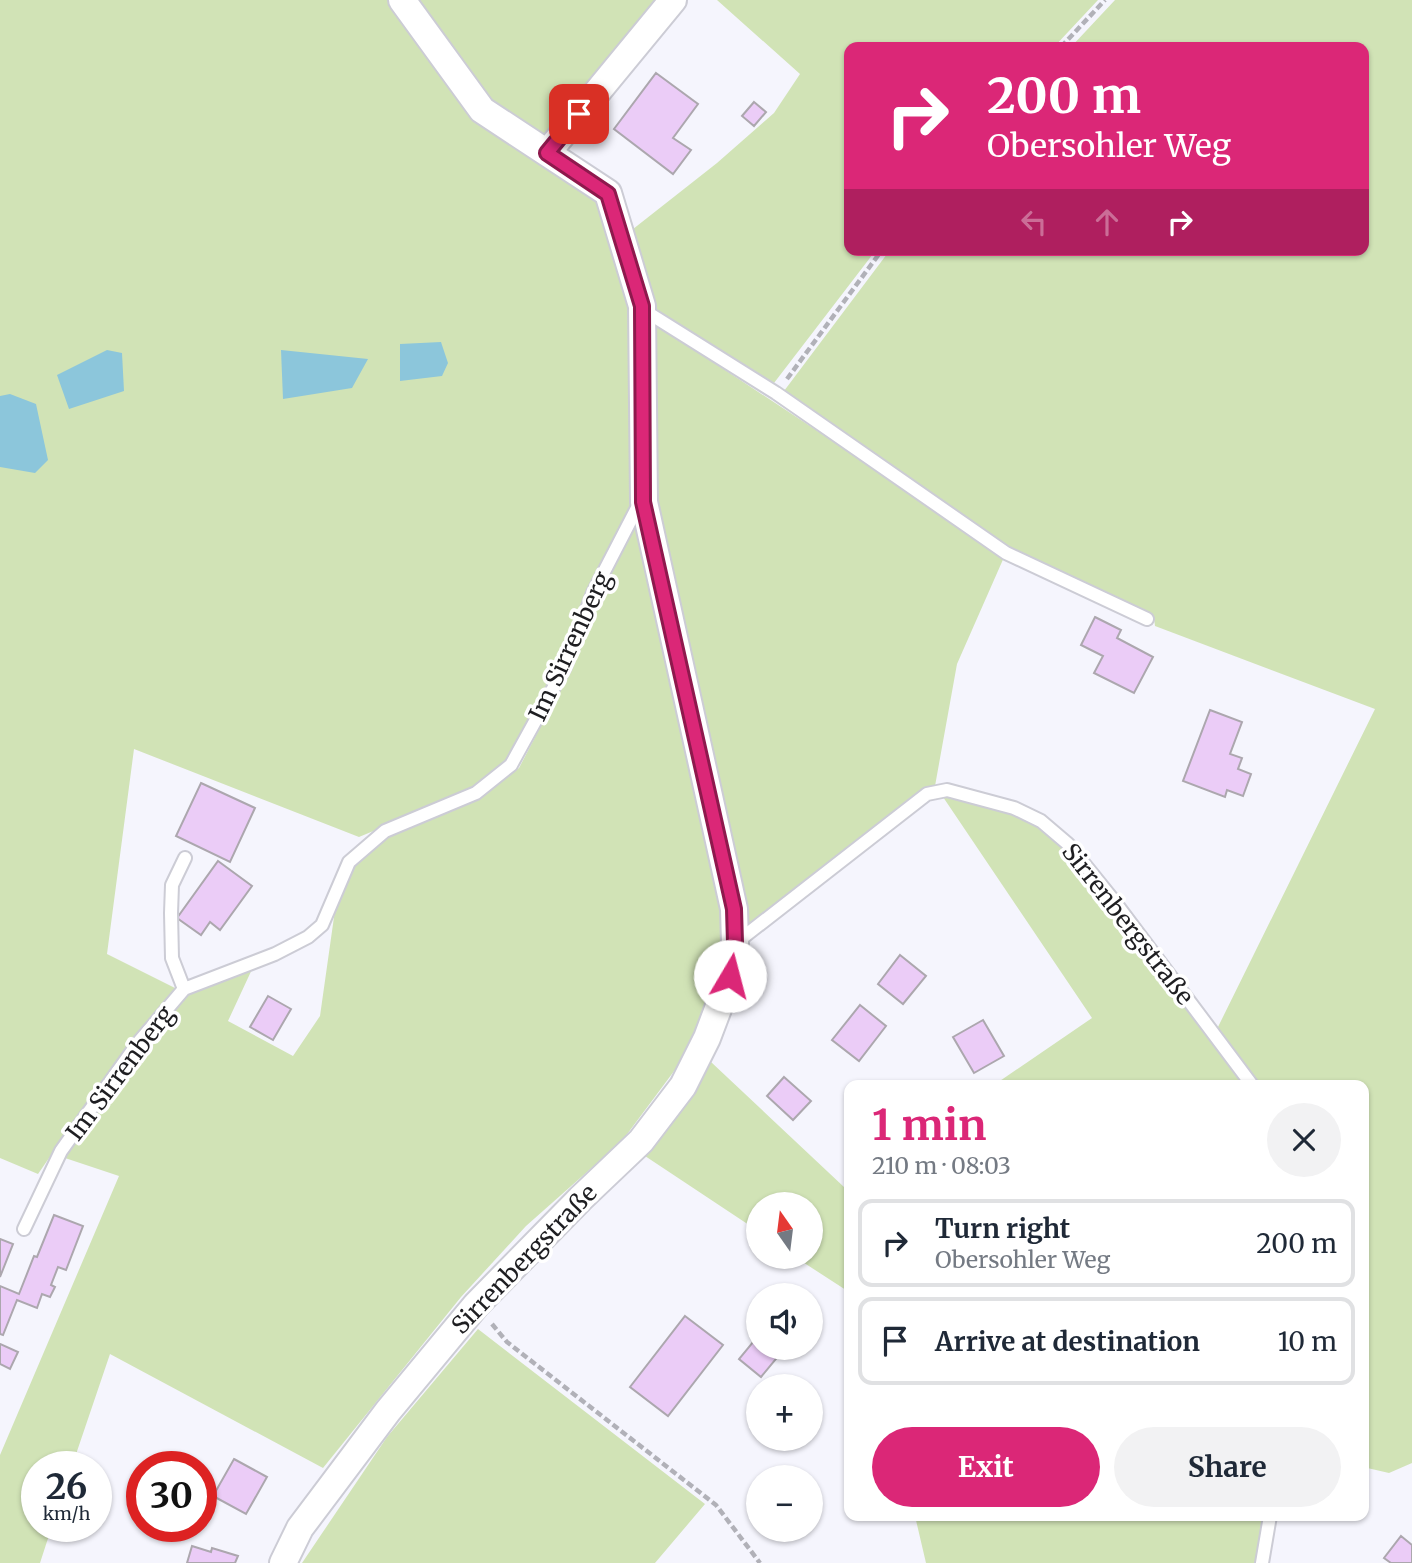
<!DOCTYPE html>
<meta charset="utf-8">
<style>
:root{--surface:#fff;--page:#f2f2f3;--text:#1f2937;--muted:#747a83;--line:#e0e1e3;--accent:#db2777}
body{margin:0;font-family:Merriweather,serif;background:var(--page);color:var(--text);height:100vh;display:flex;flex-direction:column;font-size:26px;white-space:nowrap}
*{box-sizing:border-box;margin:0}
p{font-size:23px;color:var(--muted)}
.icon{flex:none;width:38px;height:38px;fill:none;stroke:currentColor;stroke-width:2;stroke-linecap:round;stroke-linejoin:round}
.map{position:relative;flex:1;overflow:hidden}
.sheet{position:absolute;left:844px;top:1080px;width:525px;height:441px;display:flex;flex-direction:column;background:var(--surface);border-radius:14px;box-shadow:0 2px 5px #0004}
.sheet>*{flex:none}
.hud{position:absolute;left:844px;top:42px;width:525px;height:214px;border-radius:14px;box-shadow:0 2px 5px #0004;background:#db2777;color:#fff;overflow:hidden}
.needle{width:46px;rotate:346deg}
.buttons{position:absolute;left:746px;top:1192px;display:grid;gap:14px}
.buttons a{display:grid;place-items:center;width:77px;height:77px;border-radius:50%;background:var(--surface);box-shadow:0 2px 5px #0004;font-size:35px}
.speed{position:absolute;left:21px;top:1451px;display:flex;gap:14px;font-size:35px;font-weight:700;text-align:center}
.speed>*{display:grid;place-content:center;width:91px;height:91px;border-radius:50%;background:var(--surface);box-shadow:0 2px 5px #0004;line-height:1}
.speed small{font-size:18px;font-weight:400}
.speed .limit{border:10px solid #d22;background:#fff;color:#111}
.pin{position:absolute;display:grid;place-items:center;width:60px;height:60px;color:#fff;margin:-30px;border-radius:14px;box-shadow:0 4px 10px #0006}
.me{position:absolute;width:77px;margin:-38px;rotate:8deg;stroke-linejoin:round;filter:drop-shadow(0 0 5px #0008)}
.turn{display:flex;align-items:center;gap:24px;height:147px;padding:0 28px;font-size:32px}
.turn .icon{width:91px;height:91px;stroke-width:2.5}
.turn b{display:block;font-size:49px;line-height:60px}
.lanes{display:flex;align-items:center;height:66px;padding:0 28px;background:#0003;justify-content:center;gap:35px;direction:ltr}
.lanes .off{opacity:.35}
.round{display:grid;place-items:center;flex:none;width:74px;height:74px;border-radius:37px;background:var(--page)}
.headline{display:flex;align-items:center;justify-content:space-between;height:119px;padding:0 28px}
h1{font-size:42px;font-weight:700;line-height:52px;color:var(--accent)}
.primary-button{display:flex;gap:14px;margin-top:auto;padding:14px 28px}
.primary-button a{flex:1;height:80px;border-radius:42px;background:var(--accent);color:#fff;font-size:28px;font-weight:700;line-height:80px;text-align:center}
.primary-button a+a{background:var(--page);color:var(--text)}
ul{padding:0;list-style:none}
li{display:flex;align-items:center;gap:21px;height:88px;margin:0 14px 10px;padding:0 14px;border:4px solid var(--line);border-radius:14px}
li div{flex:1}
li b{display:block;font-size:26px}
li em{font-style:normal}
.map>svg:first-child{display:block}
</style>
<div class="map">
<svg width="1412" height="1563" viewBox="0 0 1412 1563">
<rect width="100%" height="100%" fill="#f5f5fd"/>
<path fill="#d1e3b6" d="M 0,0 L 398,0 L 478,117 L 607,199 L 634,302 L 634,504 L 560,667 L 506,763 L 474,789 L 359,837 L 134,749 L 107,954 L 177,989 L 116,1068 L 112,1067 L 38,1174 L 0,1158 Z
M 411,0 L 668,0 L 546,149 L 491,110 Z
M 717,0 L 1098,0 L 1054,47 L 849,47 L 849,250 L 876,250 L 774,383 L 648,305 L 628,233 L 717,163 L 774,113 L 800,74 Z
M 1115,0 L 1412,0 L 1412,1463 L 1389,1473 L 1363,1467 L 1363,1085 L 1258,1085 L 1217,1029 L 1375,709 L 1155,626 L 1154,618 L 1007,551 L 784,391 L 890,250 L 1363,250 L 1363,47 L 1071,47 Z
M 648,319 L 1005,555 L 957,664 L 935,786 L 924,791 L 743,929 L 651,501 Z
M 639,514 L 727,922 L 721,975 L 689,1051 L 622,1141 L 526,1226 L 461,1297 L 323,1468 L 110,1354 L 72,1466 L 37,1466 L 37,1526 L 52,1526 L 40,1563 L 0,1563 L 0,1455 L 119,1176 L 65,1158 L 121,1071 L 191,991 L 254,965 L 228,1021 L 293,1056 L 320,1016 L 335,910 L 359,857 L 381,840 L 481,795 L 519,768 L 571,668 L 597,594 Z
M 941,794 L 1009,811 L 1037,825 L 1065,847 L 1095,882 L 1244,1080 L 1243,1085 L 994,1085 L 1092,1018 Z
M 711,1062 L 844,1187 L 849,1184 L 849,1292 L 795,1257 L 810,1256 L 810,1204 L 758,1204 L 758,1231 L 642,1154 L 680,1111 Z
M 478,1329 L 705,1504 L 655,1563 L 302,1563 L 387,1437 Z
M 915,1516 L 1265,1516 L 1257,1563 L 926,1563 Z"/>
<path fill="#8cc6db" d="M 441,342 L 448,363 L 442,376 L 400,381 L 400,344 Z
M 107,350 L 122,353 L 124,391 L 69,409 L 57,375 Z
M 281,350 L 368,359 L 352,388 L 283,399 Z
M 10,394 L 36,404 L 48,460 L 35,473 L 0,467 L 0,396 Z"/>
<path fill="#ebccf7" stroke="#aca7ae" stroke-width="2" d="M 656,73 L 698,104 L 673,138 L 691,150 L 673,174 L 614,129 Z
M 754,102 L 766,112 L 754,126 L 742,116 Z
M 1095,617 L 1121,630 L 1117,638 L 1153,657 L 1134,693 L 1094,673 L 1103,656 L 1081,645 Z
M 1210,710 L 1242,722 L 1230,754 L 1242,758 L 1238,769 L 1251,774 L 1243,796 L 1227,790 L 1225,797 L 1183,781 Z
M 201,783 L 255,808 L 230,862 L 176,836 Z
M 218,861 L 252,886 L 220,930 L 210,922 L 201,935 L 177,918 Z
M 900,955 L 926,976 L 903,1004 L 878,984 Z
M 268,996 L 291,1009 L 273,1040 L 250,1027 Z
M 860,1005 L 886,1026 L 859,1061 L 832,1040 Z
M 983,1020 L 1004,1056 L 974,1073 L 953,1037 Z
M 784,1077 L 811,1101 L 793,1120 L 767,1096 Z
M 54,1215 L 83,1226 L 66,1270 L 58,1267 L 51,1285 L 55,1287 L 50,1297 L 42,1294 L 37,1308 L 17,1300 L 3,1335 L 0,1334 L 0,1286 L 19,1294 L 34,1256 L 37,1257 Z
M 0,1239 L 13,1244 L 0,1277 Z
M 685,1316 L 723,1345 L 668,1416 L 630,1387 Z
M 758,1336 L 758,1348 L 785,1348 L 761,1377 L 739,1359 Z
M 0,1344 L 18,1352 L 10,1369 L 0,1364 Z
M 234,1459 L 267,1477 L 246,1514 L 213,1496 Z
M 1401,1536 L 1412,1545 L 1412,1563 L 1391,1563 L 1384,1558 Z
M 192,1546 L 211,1552 L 212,1548 L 238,1556 L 235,1563 L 187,1563 Z"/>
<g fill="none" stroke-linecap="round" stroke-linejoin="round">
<g stroke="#ccccd5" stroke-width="16">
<path id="service" d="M 642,309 L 776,393 L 1006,553 L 1147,619
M 737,942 L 927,794 L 947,790 L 1014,808 L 1041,821 L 1068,844 L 1114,901 L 1252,1085
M 184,989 L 172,958 L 171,913 L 172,885 L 185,858
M 24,1229 L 61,1151 L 138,1043 L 184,989 L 275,954 L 308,937 L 322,925 L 349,862 L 385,831 L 476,793 L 511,765 L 565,667 L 593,593 L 637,508 L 643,502
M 1262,1563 L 1270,1516"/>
</g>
<g stroke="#ccccd5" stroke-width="30">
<path id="minor" d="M 547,153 L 673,0
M 283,1563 L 300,1528 L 388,1411 L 476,1305 L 580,1199 L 641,1141 L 683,1086 L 707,1038 L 730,977 L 735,943 L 734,909 L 644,502 L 642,306 L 608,193 L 482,110 L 402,0"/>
</g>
<path stroke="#b1b1b8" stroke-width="4.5" stroke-dasharray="7 3.5" stroke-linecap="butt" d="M 1061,47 L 1105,0
M 787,379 L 882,250
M 492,1324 L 507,1342 L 716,1505 L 760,1563"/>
<use href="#service" stroke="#fff" stroke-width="12"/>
<use href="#minor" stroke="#fff" stroke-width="26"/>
</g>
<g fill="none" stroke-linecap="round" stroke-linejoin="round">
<g stroke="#8e194d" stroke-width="18">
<path id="route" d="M 579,114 L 547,153 L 608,194 L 642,306 L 643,502 L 734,909 L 735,943 L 730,976"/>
</g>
<use href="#route" stroke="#db2777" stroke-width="12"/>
</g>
<g text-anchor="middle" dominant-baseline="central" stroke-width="7" stroke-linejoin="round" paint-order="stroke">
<g font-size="24" fill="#1e1e21" stroke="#fff">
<text transform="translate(570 646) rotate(-65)">Im Sirrenberg</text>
<text transform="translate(1128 924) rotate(52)">Sirrenbergstraße</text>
<text transform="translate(120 1073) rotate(-53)">Im Sirrenberg</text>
<text transform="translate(524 1259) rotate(-46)">Sirrenbergstraße</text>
</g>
</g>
</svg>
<div class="buttons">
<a><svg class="needle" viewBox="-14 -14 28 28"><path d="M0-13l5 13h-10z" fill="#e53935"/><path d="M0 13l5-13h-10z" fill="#747a83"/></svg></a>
<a><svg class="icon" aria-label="sound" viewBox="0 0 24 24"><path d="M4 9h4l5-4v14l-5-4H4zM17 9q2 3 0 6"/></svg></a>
<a>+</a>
<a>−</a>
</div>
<div class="speed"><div>26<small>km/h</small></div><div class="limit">30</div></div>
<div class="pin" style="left:579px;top:114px;background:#d93025"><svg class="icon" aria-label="arrive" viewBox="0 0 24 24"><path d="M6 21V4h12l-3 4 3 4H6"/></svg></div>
<svg class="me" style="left:730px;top:976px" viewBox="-20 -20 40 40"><circle r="19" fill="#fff"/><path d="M0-13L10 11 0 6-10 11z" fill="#db2777"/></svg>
<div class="hud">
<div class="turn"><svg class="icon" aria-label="right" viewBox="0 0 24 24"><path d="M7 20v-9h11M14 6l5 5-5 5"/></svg><div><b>200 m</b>Obersohler Weg</div></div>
<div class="lanes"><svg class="icon off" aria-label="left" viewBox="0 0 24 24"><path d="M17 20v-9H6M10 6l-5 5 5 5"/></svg><svg class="icon off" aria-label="ahead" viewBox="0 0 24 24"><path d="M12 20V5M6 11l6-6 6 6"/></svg><svg class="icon" aria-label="right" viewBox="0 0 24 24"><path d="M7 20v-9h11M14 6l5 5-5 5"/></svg></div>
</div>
<section class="sheet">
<div class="headline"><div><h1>1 min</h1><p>210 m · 08:03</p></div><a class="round"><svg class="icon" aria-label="close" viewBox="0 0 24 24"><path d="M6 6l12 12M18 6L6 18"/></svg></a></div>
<ul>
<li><svg class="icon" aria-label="right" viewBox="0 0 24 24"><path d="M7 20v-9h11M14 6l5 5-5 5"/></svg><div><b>Turn right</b><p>Obersohler Weg</p></div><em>200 m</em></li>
<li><svg class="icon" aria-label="arrive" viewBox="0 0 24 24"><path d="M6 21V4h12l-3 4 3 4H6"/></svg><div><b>Arrive at destination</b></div><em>10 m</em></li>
</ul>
<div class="primary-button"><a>Exit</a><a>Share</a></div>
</section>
</div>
